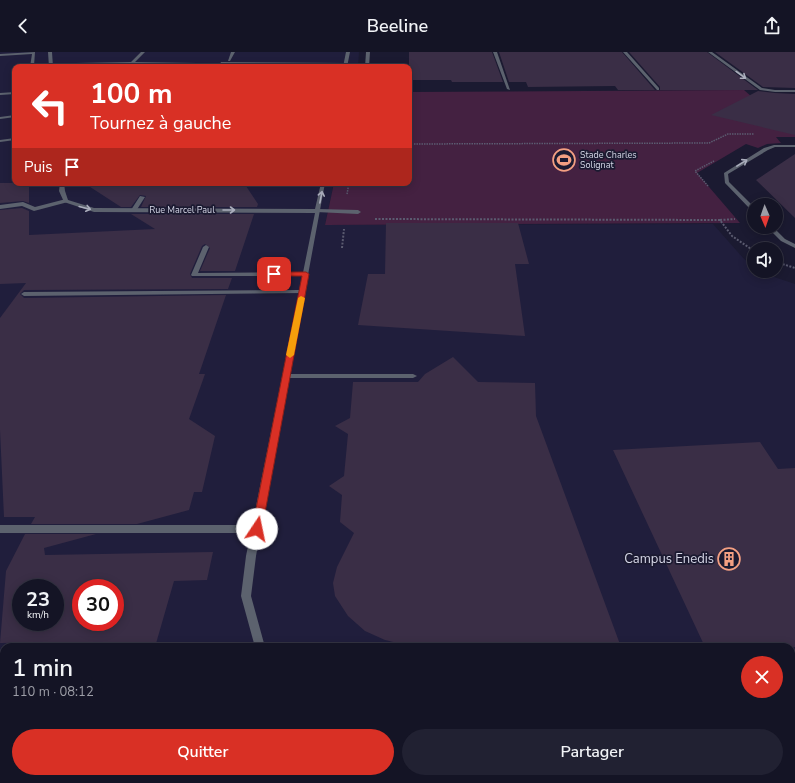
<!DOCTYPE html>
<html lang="fr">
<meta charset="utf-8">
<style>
:root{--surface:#141425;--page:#212132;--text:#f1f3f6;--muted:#9d9ea7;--line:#333342;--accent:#d93025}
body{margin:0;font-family:"Nunito Sans",sans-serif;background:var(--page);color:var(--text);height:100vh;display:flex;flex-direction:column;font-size:15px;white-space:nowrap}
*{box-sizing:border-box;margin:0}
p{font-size:13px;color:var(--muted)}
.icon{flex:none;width:22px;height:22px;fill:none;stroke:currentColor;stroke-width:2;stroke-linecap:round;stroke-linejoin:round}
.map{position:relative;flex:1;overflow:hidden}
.side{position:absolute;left:0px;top:591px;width:795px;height:140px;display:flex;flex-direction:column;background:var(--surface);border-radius:12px 12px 0 0;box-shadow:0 2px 10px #0003,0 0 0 1px var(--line)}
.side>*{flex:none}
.hud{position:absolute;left:12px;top:12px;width:400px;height:122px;border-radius:8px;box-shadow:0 2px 10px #0003,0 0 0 1px var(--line);background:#d93025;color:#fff;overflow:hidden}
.needle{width:26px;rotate:178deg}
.fabs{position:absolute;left:747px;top:146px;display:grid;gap:8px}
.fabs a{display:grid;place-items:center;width:36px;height:36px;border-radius:50%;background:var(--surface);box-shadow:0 2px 10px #0003,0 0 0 1px var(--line);font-size:20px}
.speed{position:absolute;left:12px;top:527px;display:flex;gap:8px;font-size:20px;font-weight:700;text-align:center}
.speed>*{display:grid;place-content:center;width:52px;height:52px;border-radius:50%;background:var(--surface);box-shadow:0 2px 10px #0003,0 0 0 1px var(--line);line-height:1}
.speed small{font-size:10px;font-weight:400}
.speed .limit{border:6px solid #d22;background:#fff;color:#111}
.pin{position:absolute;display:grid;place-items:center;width:34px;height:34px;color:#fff;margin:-17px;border-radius:8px;box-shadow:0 2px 6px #0006}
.me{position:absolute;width:44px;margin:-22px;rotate:11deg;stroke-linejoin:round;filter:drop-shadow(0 0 3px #0008)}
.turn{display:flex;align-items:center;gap:14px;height:84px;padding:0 12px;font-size:18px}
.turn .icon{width:52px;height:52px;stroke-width:2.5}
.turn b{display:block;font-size:28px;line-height:34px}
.then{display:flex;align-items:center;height:38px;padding:0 12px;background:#0003;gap:8px;font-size:15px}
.round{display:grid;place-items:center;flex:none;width:42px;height:42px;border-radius:21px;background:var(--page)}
.overview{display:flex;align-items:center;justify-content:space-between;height:68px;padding:0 12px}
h1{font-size:24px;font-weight:600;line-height:30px}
.cta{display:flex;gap:8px;margin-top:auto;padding:8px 12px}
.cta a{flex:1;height:46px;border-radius:24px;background:var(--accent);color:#fff;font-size:16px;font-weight:600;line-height:46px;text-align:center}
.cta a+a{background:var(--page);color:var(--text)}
header{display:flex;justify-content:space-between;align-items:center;height:52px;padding:0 12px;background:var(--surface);font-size:18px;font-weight:600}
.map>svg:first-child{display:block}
</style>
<header><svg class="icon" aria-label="back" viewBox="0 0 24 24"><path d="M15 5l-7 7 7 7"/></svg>Beeline<svg class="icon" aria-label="share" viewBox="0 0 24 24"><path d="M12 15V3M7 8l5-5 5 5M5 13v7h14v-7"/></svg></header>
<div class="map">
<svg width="795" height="731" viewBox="0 0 795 731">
<rect width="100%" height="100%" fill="#1b1a31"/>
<path fill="#201e3c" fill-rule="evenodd" d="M 0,0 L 359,0 L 358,15 L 15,15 L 15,131 L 334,131 L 325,173 L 713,172 L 744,207 L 754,214 L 754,219 L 763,219 L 771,224 L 795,232 L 795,731 L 146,731 L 129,727 L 791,727 L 791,595 L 4,595 L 4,697 L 0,696 ZM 21,536 L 55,536 L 55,570 L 21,570 ZM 81,536 L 115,536 L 115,570 L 81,570 Z"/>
<path fill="#442141" d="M 744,38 L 752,45 L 795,44 L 795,85 L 776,85 L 781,91 L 767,92 L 758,96 L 746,92 L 697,121 L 740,171 L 325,173 L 334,131 L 409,131 L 409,40 Z"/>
<path fill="#3a2e46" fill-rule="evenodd" d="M 409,0 L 492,0 L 503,30 L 452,30 L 451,28 L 409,28 Z
M 499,0 L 622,0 L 655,38 L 618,38 L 615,34 L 528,35 L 526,30 L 509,30 Z
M 629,0 L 707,0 L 758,38 L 660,38 L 660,35 Z
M 715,0 L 795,0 L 795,36 L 763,35 Z
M 758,39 L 775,41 L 795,42 L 795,83 L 711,63 Z
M 795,102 L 795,166 L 756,128 Z
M 0,131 L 29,131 L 29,151 L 23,149 L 0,151 Z
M 84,131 L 244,131 L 258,152 L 257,155 L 141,155 L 146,144 L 140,143 L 131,155 L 121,155 Z
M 22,156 L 29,159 L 29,183 L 155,177 L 131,162 L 254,162 L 235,219 L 200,219 L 210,196 L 205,192 L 202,194 L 190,222 L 192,226 L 232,226 L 228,237 L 24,238 L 20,242 L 24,246 L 226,243 L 199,322 L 205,322 L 189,367 L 215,384 L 202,440 L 194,440 L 189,458 L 137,472 L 31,472 L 35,465 L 4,465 L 0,378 L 0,266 L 26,231 L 0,232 L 0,158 Z
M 386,171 L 518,171 L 529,212 L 515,212 L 525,284 L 358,273 L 368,222 L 385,222 Z
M 453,305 L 478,330 L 535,331 L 536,364 L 621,595 L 414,595 L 385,588 L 365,579 L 348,564 L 335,544 L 333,531 L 337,515 L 354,481 L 340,470 L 342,443 L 329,434 L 344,424 L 348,382 L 335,374 L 350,366 L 353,330 L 418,330 L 425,322 Z
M 760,390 L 778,417 L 795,416 L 795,595 L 705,595 L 613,398 Z
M 25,482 L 96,482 L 44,496 L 45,503 L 213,500 L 207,528 L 174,529 L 155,595 L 82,595 L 80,590 L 0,591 L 6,519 ZM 21,536 L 55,536 L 55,570 L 21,570 ZM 81,536 L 115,536 L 115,570 L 81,570 Z"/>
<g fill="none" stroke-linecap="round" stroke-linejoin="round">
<path stroke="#5b5b70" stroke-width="1.5" stroke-dasharray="1.5 1" stroke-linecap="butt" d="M 409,92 L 709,91 L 728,82 L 754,82
M 708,134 L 695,119 L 714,109
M 347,142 L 349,131"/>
<path stroke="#5b5b70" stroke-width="2" stroke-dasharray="2 1.5" stroke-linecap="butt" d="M 375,167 L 720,168 L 732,184 L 754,199
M 720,168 L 735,167
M 342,196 L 344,177
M 776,210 L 795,216"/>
<path fill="#5c626e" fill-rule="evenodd" d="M 35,0 L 34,14 L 76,11 L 131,10 L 141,0 L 145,0 L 135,10 L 197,11 L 194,15 L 190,15 L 192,12 L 76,13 L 30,15 L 32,2 L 0,4 L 0,2 Z
M 231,0 L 235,0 L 230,9 L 228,9 Z
M 708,0 L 712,0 L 762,36 L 775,38 L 795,38 L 795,40 L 775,40 L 760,38 Z
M 221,10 L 345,11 L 347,12 L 345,13 L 220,12 Z
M 15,40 L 15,42 L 0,43 L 0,41 Z
M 15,63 L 15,65 L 0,67 L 0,65 Z
M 15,86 L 15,88 L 0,90 L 0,88 Z
M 140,144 L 145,145 L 136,159 L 132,159 L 131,158 Z
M 66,147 L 69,149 L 68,150 L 34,159 L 22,154 L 0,157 L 0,153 L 23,150 L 35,155 Z
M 318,157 L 358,158 L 361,160 L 358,162 L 316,160 L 315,159 Z
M 206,193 L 209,195 L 198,221 L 306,220 L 309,222 L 306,224 L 192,224 L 191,223 L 203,195 Z
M 302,238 L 305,240 L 304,241 L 24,244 L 21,242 L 24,240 Z
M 283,322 L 413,322 L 417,324 L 413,326 L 286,326 L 282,324 Z
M 0,473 L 257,473 L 260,475 L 262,477 L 260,479 L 257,481 L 0,481 Z"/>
<path fill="#5c626e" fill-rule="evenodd" d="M 48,0 L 52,0 L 53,15 L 49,15 Z
M 346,0 L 350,0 L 347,15 L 343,15 Z
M 366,0 L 370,0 L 369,15 L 365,15 Z
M 493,0 L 497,0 L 510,38 L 507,37 Z
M 623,0 L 627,0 L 659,36 L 659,38 L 657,38 Z
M 774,93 L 795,93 L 795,95 L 775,95 L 768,98 L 728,122 L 729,130 L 754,155 L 754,160 L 752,159 L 725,131 L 724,121 L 764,96 Z
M 60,131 L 64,131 L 65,139 L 68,148 L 94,156 L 315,157 L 321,131 L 325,131 L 256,504 L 251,544 L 265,595 L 255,595 L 241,544 L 246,504 L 315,161 L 94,160 L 64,150 L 59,139 Z
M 767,175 L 773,175 L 785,187 L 795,192 L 795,196 L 781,189 Z
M 632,727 L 659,727 L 660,731 L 633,731 Z"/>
</g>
<defs><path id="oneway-shaft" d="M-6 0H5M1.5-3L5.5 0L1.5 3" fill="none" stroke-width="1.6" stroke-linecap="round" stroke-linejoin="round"/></defs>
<g stroke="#abaebd">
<use href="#oneway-shaft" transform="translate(741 23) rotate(36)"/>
<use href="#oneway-shaft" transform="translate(742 111) rotate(-31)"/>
<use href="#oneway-shaft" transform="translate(321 145) rotate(-79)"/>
<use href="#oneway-shaft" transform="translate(85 156) rotate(14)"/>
<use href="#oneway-shaft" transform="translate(229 158)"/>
</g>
<path fill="#d93025" stroke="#8d1f18" d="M 274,220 L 306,220 L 309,222 L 262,477 L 261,479 L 253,479 L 252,477 L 302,224 L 272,224 L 271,222 Z"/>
<path fill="#f59e0b" d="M 301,244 L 305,246 L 294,303 L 290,306 L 286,303 L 298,246 Z"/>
<defs>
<g id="stadium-ring" transform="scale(1.15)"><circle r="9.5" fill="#1b1a31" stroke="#f39f82" stroke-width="1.5"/><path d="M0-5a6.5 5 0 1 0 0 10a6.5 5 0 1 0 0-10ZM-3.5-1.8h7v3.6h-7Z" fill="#f39f82"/></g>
<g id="building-ring" transform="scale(1.15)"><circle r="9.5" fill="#1b1a31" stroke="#f39f82" stroke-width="1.5"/><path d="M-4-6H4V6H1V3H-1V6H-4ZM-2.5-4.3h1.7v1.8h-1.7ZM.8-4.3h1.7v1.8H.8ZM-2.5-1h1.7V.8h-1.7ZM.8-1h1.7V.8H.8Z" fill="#f39f82"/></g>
</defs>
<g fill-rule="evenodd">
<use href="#stadium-ring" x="564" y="108"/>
<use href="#building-ring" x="729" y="507"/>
</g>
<g text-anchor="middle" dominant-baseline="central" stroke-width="3.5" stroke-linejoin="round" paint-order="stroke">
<g font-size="9" fill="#d6d7e7" stroke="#1b1a31" text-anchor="start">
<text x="580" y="103">Stade Charles<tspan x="580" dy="10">Solignat</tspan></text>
</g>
<g font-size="9" fill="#d6d7e7" stroke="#1b1a31">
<text x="182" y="158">Rue Marcel Paul</text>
</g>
<g font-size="13" fill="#d6d7e7" stroke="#1b1a31" text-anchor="end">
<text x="714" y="507">Campus Enedis</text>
</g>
</g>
</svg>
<div class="fabs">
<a><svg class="needle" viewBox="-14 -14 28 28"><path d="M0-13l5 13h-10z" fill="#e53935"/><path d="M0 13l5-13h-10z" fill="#9d9ea7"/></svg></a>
<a><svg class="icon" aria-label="sound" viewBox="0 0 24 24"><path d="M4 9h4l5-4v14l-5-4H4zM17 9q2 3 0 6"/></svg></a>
</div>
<div class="speed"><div>23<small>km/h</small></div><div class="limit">30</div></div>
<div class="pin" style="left:274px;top:222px;background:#d93025"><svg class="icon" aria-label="arrive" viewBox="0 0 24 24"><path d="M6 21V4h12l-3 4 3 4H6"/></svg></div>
<svg class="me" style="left:257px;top:477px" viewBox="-20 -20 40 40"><circle r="19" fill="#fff"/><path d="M0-13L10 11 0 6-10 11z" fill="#d93025"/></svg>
<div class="hud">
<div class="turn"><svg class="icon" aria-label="left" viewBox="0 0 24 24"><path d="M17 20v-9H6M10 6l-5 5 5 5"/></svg><div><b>100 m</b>Tournez à gauche</div></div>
<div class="then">Puis<svg class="icon" aria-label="arrive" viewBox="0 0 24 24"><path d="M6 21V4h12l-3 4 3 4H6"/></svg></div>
</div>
<section class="side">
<div class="overview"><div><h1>1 min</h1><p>110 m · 08:12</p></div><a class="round" style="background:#d93025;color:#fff"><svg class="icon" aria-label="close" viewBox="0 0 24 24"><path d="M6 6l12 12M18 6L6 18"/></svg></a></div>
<div class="cta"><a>Quitter</a><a>Partager</a></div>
</section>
</div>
